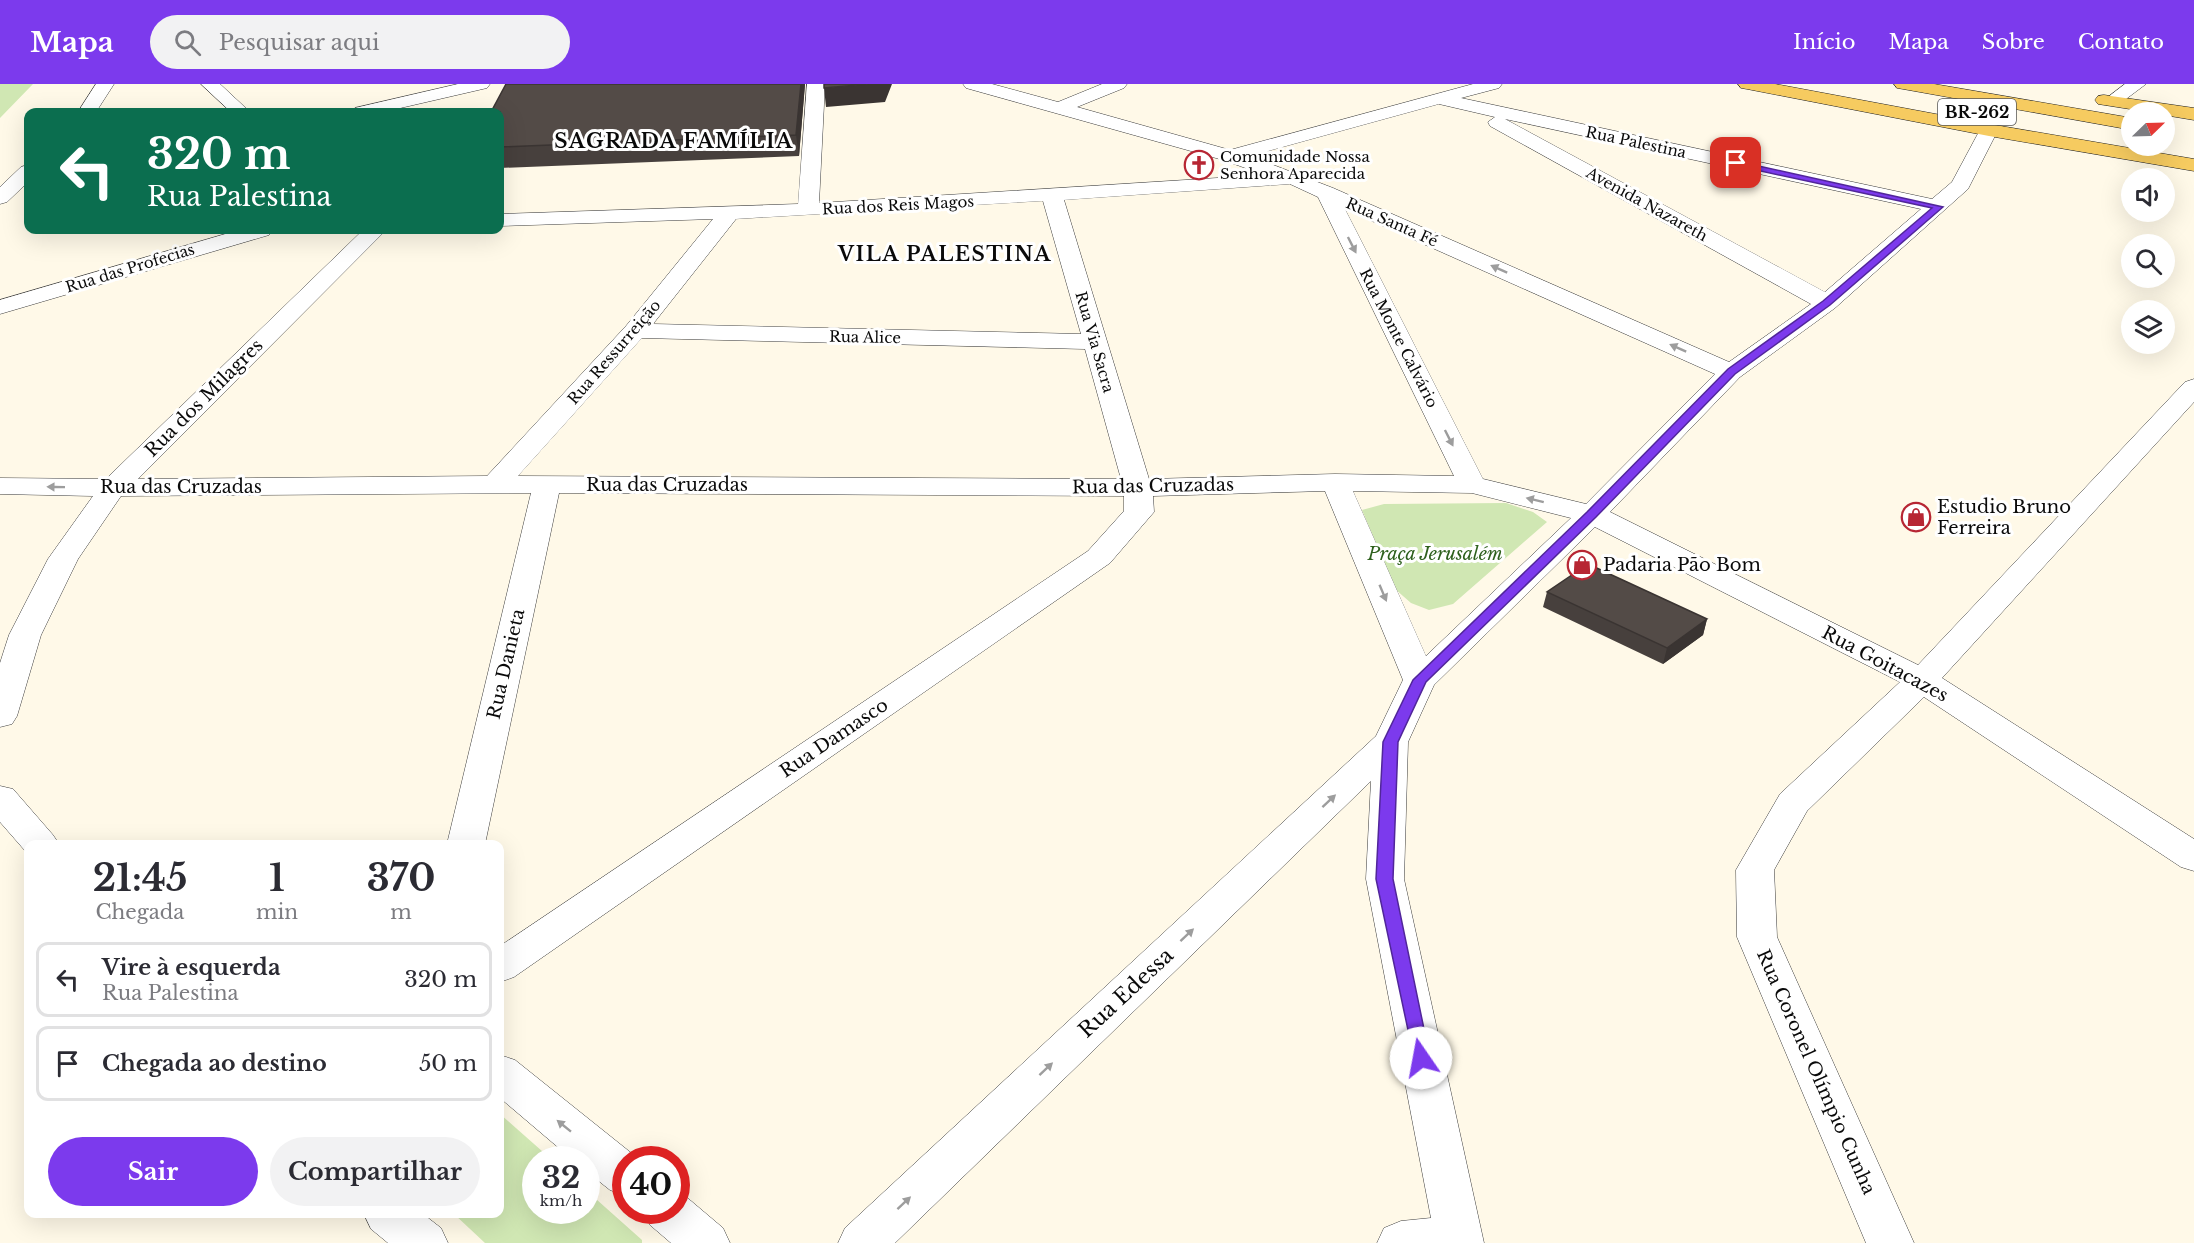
<!DOCTYPE html>
<html lang="pt">
<meta charset="utf-8">
<style>
:root{--surface:#fff;--page:#f2f2f3;--text:#2b2b33;--muted:#7c7c81;--line:#e1e1e2;--accent:#7c3aed}
body{margin:0;font-family:"Libre Baskerville",serif;background:var(--page);color:var(--text);height:100vh;display:flex;flex-direction:column;font-size:22px;white-space:nowrap}
*{box-sizing:border-box;margin:0}
p{font-size:20px;color:var(--muted)}
.icon{flex:none;width:33px;height:33px;fill:none;stroke:currentColor;stroke-width:2;stroke-linecap:round;stroke-linejoin:round}
.map{position:relative;flex:1;overflow:hidden}
.details{position:absolute;left:24px;top:756px;width:480px;height:378px;display:flex;flex-direction:column;background:var(--surface);border-radius:12px;box-shadow:0 6px 24px #0002}
.details>*{flex:none}
.hud{position:absolute;left:24px;top:24px;width:480px;height:126px;border-radius:12px;box-shadow:0 6px 24px #0002;background:#0b6e4f;color:#fff;overflow:hidden}
.needle{width:39px;rotate:67deg}
.controls{position:absolute;left:2121px;top:18px;display:grid;gap:12px}
.controls a{display:grid;place-items:center;width:54px;height:54px;border-radius:50%;background:var(--surface);box-shadow:0 6px 24px #0002;font-size:30px}
.speed{position:absolute;left:522px;top:1062px;display:flex;gap:12px;font-size:30px;font-weight:700;text-align:center}
.speed>*{display:grid;place-content:center;width:78px;height:78px;border-radius:50%;background:var(--surface);box-shadow:0 6px 24px #0002;line-height:1}
.speed small{font-size:15px;font-weight:400}
.speed .limit{border:9px solid #d22;background:#fff;color:#111}
.pin{position:absolute;display:grid;place-items:center;width:51px;height:51px;color:#fff;margin:-26px;border-radius:12px;box-shadow:0 3px 9px #0006}
.me{position:absolute;width:66px;margin:-33px;rotate:348deg;stroke-linejoin:round;filter:drop-shadow(0 0 4px #0008)}
.turn{display:flex;align-items:center;gap:21px;height:126px;padding:0 24px;font-size:27px}
.turn .icon{width:78px;height:78px;stroke-width:2.5}
.turn b{display:block;font-size:42px;line-height:51px}
.eta{display:flex;justify-content:space-evenly;align-items:center;height:102px;text-align:center}
.eta b{font-size:36px;font-weight:800;line-height:42px}
.primary-button{display:flex;gap:12px;margin-top:auto;padding:12px 24px}
.primary-button a{flex:1;height:69px;border-radius:36px;background:var(--accent);color:#fff;font-size:24px;font-weight:800;line-height:69px;text-align:center}
.primary-button a+a{background:var(--page);color:var(--text)}
ul{padding:0;list-style:none}
li{display:flex;align-items:center;gap:18px;height:75px;margin:0 12px 9px;padding:0 12px;border:3px solid var(--line);border-radius:12px}
li div{flex:1}
li b{display:block;font-size:22px}
li em{font-style:normal}
header{display:flex;align-items:center;gap:36px;box-sizing:border-box;height:84px;padding:0 30px;background:var(--accent);color:#fff}
header strong{font-size:28px}
nav{display:flex;gap:33px;margin-inline-start:auto;font-size:21px}
.search{width:420px;height:54px;background:var(--page);display:flex;align-items:center;gap:15px;box-sizing:border-box;padding:0 21px;border-radius:33px;color:var(--muted);font-size:22px}
.map>svg:first-child{display:block}
</style>
<header>
<strong>Mapa</strong>
<div class="search"><svg class="icon" aria-label="search" viewBox="0 0 24 24"><circle cx="10" cy="10" r="6"/><path d="M15 15l6 6"/></svg>Pesquisar aqui</div>
<nav><a>Início</a><a>Mapa</a><a>Sobre</a><a>Contato</a></nav>
</header>
<div class="map">
<svg width="2194" height="1159" viewBox="0 0 2194 1159">
<rect width="100%" height="100%" fill="#fff9e8"/>
<path fill="#d0e7b3" d="M 0,0 L 33,0 L 0,34 Z
M 1506,419 L 1533,428 L 1547,438 L 1453,520 L 1429,526 L 1411,519 L 1395,505 L 1362,426 L 1384,420 Z
M 500,1030 L 551,1075 L 536,1076 L 536,1126 L 586,1126 L 587,1107 L 642,1156 L 642,1159 L 485,1159 L 454,1130 L 500,1130 Z"/>
<g fill="none" stroke-linecap="round" stroke-linejoin="round">
<g stroke="#3d3d3d" stroke-width="1">
<path id="minor" d="M 96,0 L 114,0 L 96,28 L 78,28 Z
M 201,0 L 220,0 L 250,28 L 231,28 Z
M 458,0 L 490,0 L 487,4 L 383,28 L 353,28 L 355,24 Z
M 807,0 L 825,0 L 819,119 L 1265,91 L 1223,76 L 966,4 L 963,0 L 992,0 L 1058,18 L 1102,0 L 1127,0 L 1124,4 L 1077,23 L 1230,66 L 1473,0 L 1502,0 L 1499,4 L 1461,14 L 1932,115 L 1952,98 L 1982,42 L 1996,42 L 1998,46 L 1968,105 L 1835,224 L 1740,293 L 1610,428 L 1918,581 L 2185,298 L 2194,295 L 2194,318 L 1942,594 L 2194,755 L 2194,787 L 2181,783 L 1924,613 L 1807,727 L 1774,786 L 1777,853 L 1914,1159 L 1866,1159 L 1737,853 L 1736,786 L 1780,710 L 1900,598 L 1595,443 L 1434,601 L 1408,658 L 1404,795 L 1484,1159 L 1377,1159 L 1384,1144 L 1401,1137 L 1431,1134 L 1366,795 L 1371,697 L 895,1159 L 838,1159 L 845,1144 L 1376,652 L 1403,596 L 1325,407 L 1153,412 L 1154,428 L 1110,479 L 514,893 L 500,898 L 500,862 L 1088,467 L 1124,427 L 1124,412 L 559,409 L 485,760 L 447,760 L 531,409 L 121,412 L 78,475 L 41,551 L 17,632 L 12,640 L 0,643 L 0,579 L 9,551 L 48,475 L 93,412 L 0,410 L 0,394 L 106,395 L 363,146 L 386,146 L 138,395 L 487,392 L 626,242 L 713,135 L 500,142 L 500,130 L 798,120 ZM 1439,20 L 1495,33 L 1488,38 L 1490,42 L 1811,220 L 1729,278 L 1333,104 L 1250,72 ZM 1505,35 L 1921,125 L 1825,208 ZM 1290,100 L 1318,113 L 1454,392 L 1335,390 L 1149,395 L 1064,116 ZM 1043,117 L 1081,250 L 653,240 L 736,135 ZM 1345,125 L 1715,290 L 1586,420 L 1483,395 ZM 642,254 L 1085,265 L 1121,395 L 518,392 ZM 1353,407 L 1472,409 L 1571,434 L 1426,572 Z
M 2125,0 L 2146,0 L 2118,21 L 2106,21 L 2103,17 Z
M 28,81 L 28,98 L 7,118 L 0,120 L 0,103 L 21,83 Z
M 239,146 L 272,146 L 269,151 L 0,230 L 0,216 Z
M 0,702 L 13,705 L 53,751 L 59,760 L 28,760 L 28,770 L 27,769 L 0,738 Z
M 500,971 L 515,976 L 640,1076 L 626,1076 L 626,1112 L 610,1106 L 586,1087 L 586,1076 L 573,1076 L 500,1014 Z
M 676,1109 L 684,1111 L 723,1144 L 730,1159 L 671,1159 L 650,1141 L 644,1126 L 676,1126 Z
M 364,1130 L 423,1130 L 441,1144 L 448,1159 L 388,1159 L 371,1145 Z"/>
</g>
<g stroke="#1b1b1b" stroke-width="1">
<path id="major" d="M 1738,0 L 1775,0 L 1989,40 L 2194,75 L 2194,87 L 1989,52 L 1747,5 L 1741,4 Z
M 1894,0 L 1934,0 L 2132,34 L 2132,46 L 1903,5 L 1897,4 Z
M 2104,11 L 2194,24 L 2194,36 L 2164,31 L 2164,28 L 2149,28 L 2098,20 L 2095,16 L 2098,12 Z"/>
</g>
<use href="#minor" fill="#fff" fill-rule="evenodd"/>
<use href="#major" fill="#f6cb60" fill-rule="evenodd"/>
</g>
<path fill="#47403d" d="M 506,0 L 805,0 L 799,72 L 500,84 L 500,28 Z
M 1547,508 L 1707,535 L 1703,551 L 1663,580 L 1543,523 Z"/>
<path fill="#3a3432" d="M 801,0 L 805,0 L 799,72 L 796,51 Z
M 868,0 L 892,0 L 885,18 L 826,23 L 824,4 Z
M 1707,535 L 1703,551 L 1663,580 L 1667,564 Z"/>
<path fill="#534b47" stroke="#3a3432" stroke-width="1.5" d="M 506,0 L 801,0 L 796,51 L 500,63 L 500,28 L 491,28 Z
M 824,0 L 868,0 L 824,4 Z
M 1588,480 L 1707,535 L 1667,564 L 1547,508 Z"/>
<defs><path id="oneway-solid" d="M-6-.8H1V-3.2L6.5 0L1 3.2V.8H-6Z" transform="scale(1.5)"/></defs>
<g fill="#9d9d9d">
<use href="#oneway-solid" transform="translate(1352 161) rotate(63)"/>
<use href="#oneway-solid" transform="translate(1499 185) rotate(-156)"/>
<use href="#oneway-solid" transform="translate(1678 264) rotate(-156)"/>
<use href="#oneway-solid" transform="translate(1449 354) rotate(63)"/>
<use href="#oneway-solid" transform="translate(56 403) rotate(-179)"/>
<use href="#oneway-solid" transform="translate(1535 416) rotate(-166)"/>
<use href="#oneway-solid" transform="translate(1383 509) rotate(67)"/>
<use href="#oneway-solid" transform="translate(1329 717) rotate(-43)"/>
<use href="#oneway-solid" transform="translate(1187 851) rotate(-43)"/>
<use href="#oneway-solid" transform="translate(1046 985) rotate(-43)"/>
<use href="#oneway-solid" transform="translate(564 1042) rotate(-141)"/>
<use href="#oneway-solid" transform="translate(904 1119) rotate(-43)"/>
</g>
<path fill="#7c3aed" stroke="#51269a" stroke-width="1.5" d="M 1736,77 L 1943,123 L 1830,221 L 1735,290 L 1596,433 L 1426,598 L 1398,658 L 1393,795 L 1430,974 L 1428,979 L 1421,981 L 1415,979 L 1376,795 L 1383,658 L 1413,596 L 1587,428 L 1728,285 L 1823,217 L 1932,124 L 1733,81 L 1733,78 Z"/>
<defs>
<g id="church-ring" transform="scale(1.5)"><circle r="9.5" fill="#fff" stroke="#b72633" stroke-width="1.5"/><path d="M-1.2-6h2.4v3.5h3.3v2.4h-3.3V6h-2.4V-.1h-3.3v-2.4h3.3Z" fill="#b72633"/></g>
<g id="shop-ring" transform="scale(1.5)"><circle r="9.5" fill="#fff" stroke="#b72633" stroke-width="1.5"/><path d="M-5-2.5h2.3a2.7 3.5 0 0 1 5.4 0H5L5.5 6h-11ZM-1.5-2.5h3a1.5 2.3 0 0 0-3 0Z" fill="#b72633"/></g>
</defs>
<g fill-rule="evenodd">
<use href="#church-ring" x="1199" y="81"/>
<use href="#shop-ring" x="1916" y="433"/>
<use href="#shop-ring" x="1582" y="481"/>
</g>
<g text-anchor="middle" dominant-baseline="central" stroke-width="6" stroke-linejoin="round" paint-order="stroke">
<g font-size="15" fill="#0a0a0a" stroke="#fff">
<text transform="translate(1636 58) rotate(12)">Rua Palestina</text>
<text transform="translate(1647 120) rotate(29)">Avenida Nazareth</text>
<text transform="translate(898 121) rotate(-3)">Rua dos Reis Magos</text>
<text transform="translate(1392 138) rotate(24)">Rua Santa Fé</text>
<text transform="translate(130 184) rotate(-17)">Rua das Profecias</text>
<text transform="translate(865 253) rotate(1)">Rua Alice</text>
<text transform="translate(1399 254) rotate(63)">Rua Monte Calvário</text>
<text transform="translate(1095 258) rotate(74)">Rua Via Sacra</text>
<text transform="translate(614 268) rotate(-49)">Rua Ressurreição</text>
</g>
<g font-size="15" fill="#0a0a0a" stroke="#fff" text-anchor="start">
<text x="1220" y="72">Comunidade Nossa<tspan x="1220" dy="17">Senhora Aparecida</tspan></text>
</g>
<rect fill="#fff" stroke="#545454" stroke-width="1.5" x="1938" y="15" width="78" height="26" rx="4.5"/>
<g font-size="16" font-weight="bold" fill="#0a0a0a">
<text x="1977" y="28">BR-262</text>
</g>
<g font-size="18" fill="#0a0a0a" stroke="#fff">
<text transform="translate(204 314) rotate(-45)">Rua dos Milagres</text>
<text x="667" y="401">Rua das Cruzadas</text>
<text transform="translate(1153 402) rotate(-1)">Rua das Cruzadas</text>
<text x="181" y="403">Rua das Cruzadas</text>
<text transform="translate(506 580) rotate(-77)">Rua Danieta</text>
<text transform="translate(1885 580) rotate(28)">Rua Goitacazes</text>
<text transform="translate(834 654) rotate(-34)">Rua Damasco</text>
<text transform="translate(1816 988) rotate(66)">Rua Coronel Olímpio Cunha</text>
</g>
<g font-size="18" fill="#0a0a0a" stroke="#fff" text-anchor="start">
<text x="1937" y="423">Estudio Bruno<tspan x="1937" dy="21">Ferreira</tspan></text>
<text x="1603" y="481">Padaria Pão Bom</text>
</g>
<g font-size="18" font-style="italic" fill="#2e601d" stroke="#fff">
<text x="1435" y="470">Praça Jerusalém</text>
</g>
<g font-size="20" font-weight="bold" letter-spacing="1.5" fill="#0a0a0a" stroke="#fff">
<text x="674" y="57">SAGRADA FAMÍLIA</text>
<text x="945" y="170">VILA PALESTINA</text>
</g>
<g font-size="21" fill="#0a0a0a" stroke="#fff">
<text transform="translate(1126 909) rotate(-43)">Rua Edessa</text>
</g>
</g>
</svg>
<div class="controls">
<a><svg class="needle" viewBox="-14 -14 28 28"><path d="M0-13l5 13h-10z" fill="#e53935"/><path d="M0 13l5-13h-10z" fill="#7c7c81"/></svg></a>
<a><svg class="icon" aria-label="sound" viewBox="0 0 24 24"><path d="M4 9h4l5-4v14l-5-4H4zM17 9q2 3 0 6"/></svg></a>
<a><svg class="icon" aria-label="search" viewBox="0 0 24 24"><circle cx="10" cy="10" r="6"/><path d="M15 15l6 6"/></svg></a>
<a><svg class="icon" aria-label="layers" viewBox="0 0 24 24"><path d="M12 4l9 5-9 5-9-5zM3 14l9 5 9-5"/></svg></a>
</div>
<div class="speed"><div>32<small>km/h</small></div><div class="limit">40</div></div>
<div class="pin" style="left:1736px;top:79px;background:#d93025"><svg class="icon" aria-label="arrive" viewBox="0 0 24 24"><path d="M6 21V4h12l-3 4 3 4H6"/></svg></div>
<svg class="me" style="left:1421px;top:974px" viewBox="-20 -20 40 40"><circle r="19" fill="#fff"/><path d="M0-13L10 11 0 6-10 11z" fill="#7c3aed"/></svg>
<div class="hud">
<div class="turn"><svg class="icon" aria-label="left" viewBox="0 0 24 24"><path d="M17 20v-9H6M10 6l-5 5 5 5"/></svg><div><b>320 m</b>Rua Palestina</div></div>
</div>
<section class="details">
<div class="eta">
<div><b>21:45</b><p>Chegada</p></div>
<div><b>1</b><p>min</p></div>
<div><b>370</b><p>m</p></div>
</div>
<ul>
<li><svg class="icon" aria-label="left" viewBox="0 0 24 24"><path d="M17 20v-9H6M10 6l-5 5 5 5"/></svg><div><b>Vire à esquerda</b><p>Rua Palestina</p></div><em>320 m</em></li>
<li><svg class="icon" aria-label="arrive" viewBox="0 0 24 24"><path d="M6 21V4h12l-3 4 3 4H6"/></svg><div><b>Chegada ao destino</b></div><em>50 m</em></li>
</ul>
<div class="primary-button"><a>Sair</a><a>Compartilhar</a></div>
</section>
</div>
